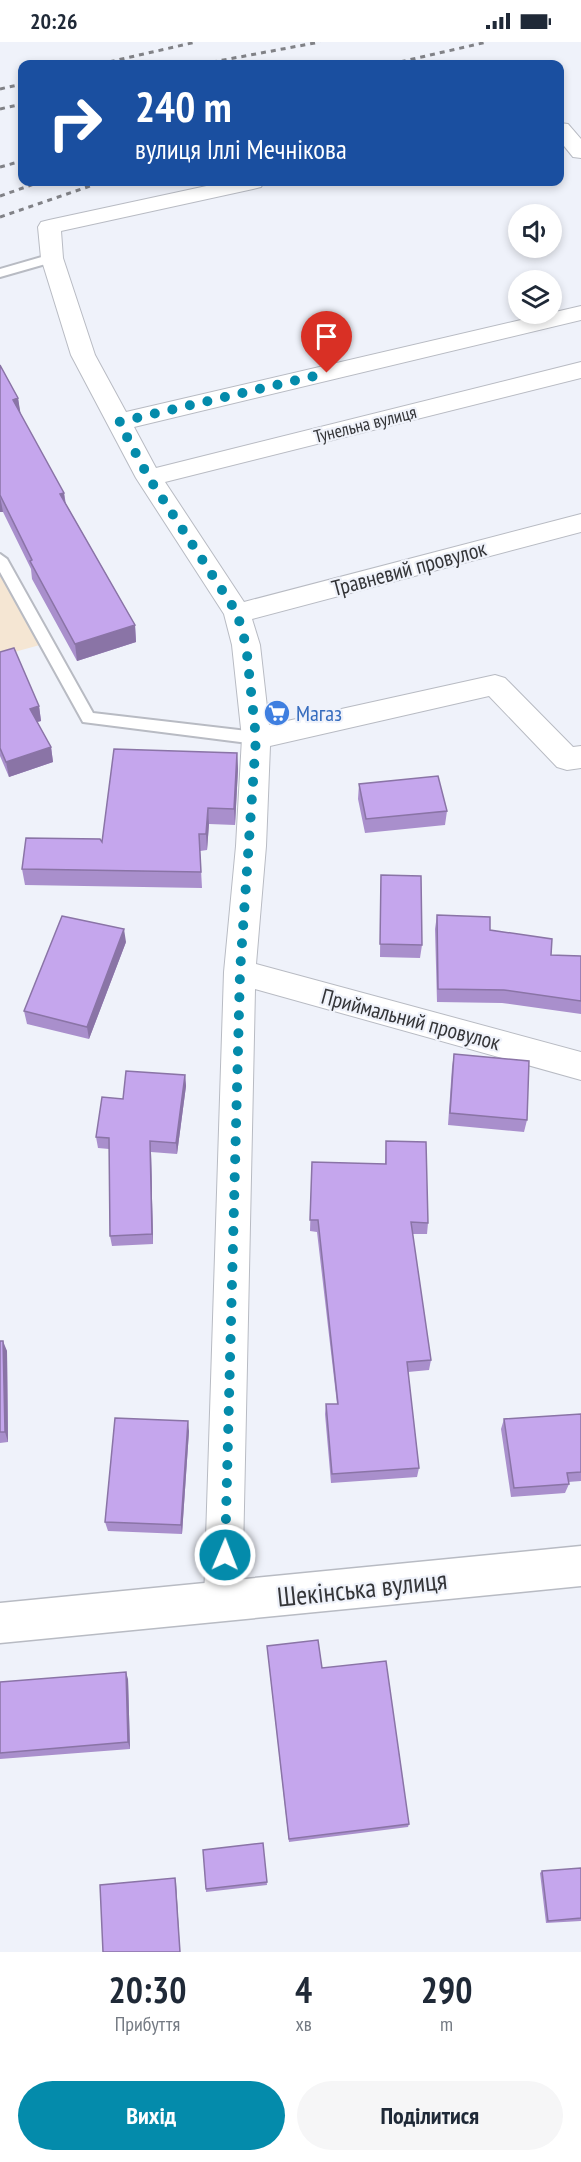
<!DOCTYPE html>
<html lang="uk">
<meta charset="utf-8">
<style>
:root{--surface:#fff;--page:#f6f6f7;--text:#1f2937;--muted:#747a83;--accent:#048bab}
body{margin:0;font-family:"PT Sans Narrow",sans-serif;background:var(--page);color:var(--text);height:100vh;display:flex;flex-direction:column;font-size:22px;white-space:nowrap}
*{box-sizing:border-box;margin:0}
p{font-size:20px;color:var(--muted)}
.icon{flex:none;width:33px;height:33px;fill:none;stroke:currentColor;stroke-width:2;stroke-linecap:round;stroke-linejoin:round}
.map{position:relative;height:1910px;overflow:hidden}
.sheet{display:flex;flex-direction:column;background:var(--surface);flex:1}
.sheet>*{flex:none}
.top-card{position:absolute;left:18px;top:18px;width:546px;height:126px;border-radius:12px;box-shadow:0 3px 9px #0003;background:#1a4fa0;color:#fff;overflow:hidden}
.fabs{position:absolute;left:508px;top:162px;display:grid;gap:12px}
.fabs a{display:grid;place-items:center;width:54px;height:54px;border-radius:50%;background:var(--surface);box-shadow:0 3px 9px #0003;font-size:30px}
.pin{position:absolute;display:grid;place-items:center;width:51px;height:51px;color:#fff;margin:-62px -26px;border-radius:50% 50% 50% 0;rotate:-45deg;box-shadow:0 0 6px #0007}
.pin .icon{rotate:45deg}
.me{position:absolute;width:66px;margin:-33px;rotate:1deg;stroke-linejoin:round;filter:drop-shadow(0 0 4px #0008)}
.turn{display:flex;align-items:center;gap:21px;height:126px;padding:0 18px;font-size:27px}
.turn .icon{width:78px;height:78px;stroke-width:2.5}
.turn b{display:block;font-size:42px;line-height:51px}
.eta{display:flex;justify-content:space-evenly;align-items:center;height:102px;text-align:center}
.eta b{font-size:36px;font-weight:600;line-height:42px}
.primary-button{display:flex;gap:12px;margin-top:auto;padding:12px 18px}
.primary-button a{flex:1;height:69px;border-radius:36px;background:var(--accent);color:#fff;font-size:24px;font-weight:600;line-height:69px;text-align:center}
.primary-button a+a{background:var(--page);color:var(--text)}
.status{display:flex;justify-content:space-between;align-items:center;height:42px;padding:0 30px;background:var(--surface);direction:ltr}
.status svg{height:16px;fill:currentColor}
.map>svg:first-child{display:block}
</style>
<div class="status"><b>20:26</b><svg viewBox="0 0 49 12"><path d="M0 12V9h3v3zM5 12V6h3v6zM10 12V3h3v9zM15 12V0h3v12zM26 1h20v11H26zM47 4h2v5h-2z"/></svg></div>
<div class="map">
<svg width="581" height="1910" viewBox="0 0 581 1910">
<rect width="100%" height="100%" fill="#eff2fa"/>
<path fill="#f5e6d3" d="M 0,517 L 47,601 L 0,614 Z"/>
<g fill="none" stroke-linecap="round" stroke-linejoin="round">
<g stroke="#b8bbc3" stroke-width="4">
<path id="service" d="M 52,212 L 56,213 L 56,219 L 0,235 L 0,227 Z
M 0,512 L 7,517 L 93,671 L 256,690 L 261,692 L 263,696 L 261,700 L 256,702 L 83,680 L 0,530 Z"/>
</g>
<g stroke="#b8bbc3" stroke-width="2">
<path id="minor" d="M 560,81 L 568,82 L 581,97 L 581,116 L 573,115 L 560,99 Z
M 225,140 L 264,140 L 261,145 L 253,147 L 61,189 L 63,216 L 95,313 L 126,370 L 581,264 L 581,278 L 134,385 L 156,426 L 581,320 L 581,336 L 165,440 L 244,560 L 581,472 L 581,490 L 252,577 L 260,603 L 269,683 L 495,633 L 505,636 L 573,705 L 581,704 L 581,726 L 567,728 L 557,725 L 489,654 L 270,704 L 266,804 L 256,922 L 581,1010 L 581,1038 L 255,947 L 242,1559 L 237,1573 L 223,1578 L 209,1573 L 204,1559 L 224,930 L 236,804 L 242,696 L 232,603 L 224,572 L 136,436 L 71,313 L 41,216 L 38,185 L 41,180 L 49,178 Z"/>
</g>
<g stroke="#b8bbc3" stroke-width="3">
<path id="secondary" d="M 581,1504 L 581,1544 L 0,1601 L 0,1561 Z"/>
</g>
<use href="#service" fill="#fff" fill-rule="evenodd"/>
<use href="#minor" fill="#fff" fill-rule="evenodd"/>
<use href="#secondary" fill="#fff" fill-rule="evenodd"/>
<path stroke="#818287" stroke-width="3" stroke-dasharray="5 5" stroke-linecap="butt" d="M 100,22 L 196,0
M 202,22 L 320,0
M 391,22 L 487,0
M 0,47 L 22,42
M 0,67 L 22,62
M 0,125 L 22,119
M 0,154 L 40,140
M 0,175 L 102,140"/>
</g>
<path fill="#a98fcc" d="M 0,323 L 18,356 L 20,372 L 64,451 L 66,462 L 135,583 L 136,600 L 77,619 L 32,537 L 31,527 L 3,470 L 0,470 Z
M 0,610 L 39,664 L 41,679 L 37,680 L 51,705 L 53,720 L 9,735 L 0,714 Z
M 237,711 L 238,727 L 235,783 L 209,782 L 207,808 L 200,809 L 202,846 L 25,843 L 22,827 L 102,800 Z
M 359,742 L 447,769 L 445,783 L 365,791 L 358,757 Z
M 381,833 L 422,903 L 420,916 L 380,915 Z
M 437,873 L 490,888 L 551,913 L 581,914 L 581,972 L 502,961 L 437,960 L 435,887 Z
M 126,900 L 89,997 L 27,982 L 24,969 Z
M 454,1012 L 527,1078 L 524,1090 L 448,1083 L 452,1025 Z
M 185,1033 L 186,1044 L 177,1112 L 151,1110 L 153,1202 L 112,1204 L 110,1194 L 109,1107 L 98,1106 L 96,1095 L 123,1057 Z
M 386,1099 L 428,1181 L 427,1192 L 412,1192 L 431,1318 L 429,1328 L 408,1330 L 419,1426 L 417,1435 L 331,1441 L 325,1372 L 326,1362 L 337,1362 L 317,1190 L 310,1189 L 312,1120 L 385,1122 Z
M 0,1299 L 7,1309 L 8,1400 L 0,1401 Z
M 581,1372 L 581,1439 L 568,1440 L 569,1442 L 565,1451 L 511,1455 L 501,1387 L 504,1377 Z
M 189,1389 L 182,1492 L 108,1489 L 105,1480 Z
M 267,1604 L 322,1626 L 409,1782 L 408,1785 L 289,1800 Z
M 128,1637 L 130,1707 L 0,1717 L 0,1640 Z
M 263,1801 L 267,1843 L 206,1850 L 206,1847 Z
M 581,1826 L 581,1879 L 546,1881 L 540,1831 L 542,1829 Z"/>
<path fill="#8a74a6" d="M 18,356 L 21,374 L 13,358 Z
M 64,451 L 66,469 L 60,452 Z
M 0,454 L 3,470 L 0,470 Z
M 135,583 L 136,600 L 77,619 L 75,602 Z
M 39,664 L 41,679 L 33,681 L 30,667 Z
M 51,705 L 53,720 L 9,735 L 6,720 Z
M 237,711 L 238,727 L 235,783 L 234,767 Z
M 208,766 L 209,782 L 207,808 L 206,792 Z
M 124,887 L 126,900 L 89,997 L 87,985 Z
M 185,1033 L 186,1044 L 177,1112 L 176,1101 Z
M 150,1099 L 151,1110 L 153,1202 L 152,1192 Z
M 3,1299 L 7,1309 L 8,1400 L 5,1390 Z
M 188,1379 L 189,1389 L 182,1492 L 181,1483 Z
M 126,1630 L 128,1637 L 130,1707 L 128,1700 Z
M 175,1836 L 176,1839 L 180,1910 Z"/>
<path fill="#c5a6ed" stroke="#8a74a6" stroke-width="1.5" d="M 0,323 L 18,356 L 13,358 L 64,451 L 60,452 L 135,583 L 75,602 L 30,519 L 32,518 L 0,453 Z
M 14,606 L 39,664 L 30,667 L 51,705 L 6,720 L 0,706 L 0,610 Z
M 114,707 L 237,711 L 234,767 L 208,766 L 206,792 L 199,792 L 201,830 L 22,827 L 26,796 L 100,797 L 102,800 Z
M 438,734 L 447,769 L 366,777 L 359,742 Z
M 381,833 L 421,834 L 422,903 L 380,902 Z
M 437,873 L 490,875 L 490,888 L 552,897 L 551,913 L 581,914 L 581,959 L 504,948 L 438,947 Z
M 62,874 L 124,887 L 87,985 L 24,969 Z
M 454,1012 L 529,1019 L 527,1078 L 450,1071 Z
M 126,1029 L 185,1033 L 176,1101 L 150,1099 L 152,1192 L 110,1194 L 109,1096 L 96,1095 L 102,1055 L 123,1057 Z
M 386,1099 L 426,1100 L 428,1181 L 411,1180 L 431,1318 L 407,1320 L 419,1426 L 332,1432 L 326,1362 L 338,1362 L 318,1178 L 310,1178 L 312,1120 L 386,1122 Z
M 0,1299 L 3,1299 L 5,1390 L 0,1390 Z
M 581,1372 L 581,1430 L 567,1431 L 569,1442 L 514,1446 L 504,1377 Z
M 115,1376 L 188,1379 L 181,1483 L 105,1480 Z
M 318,1598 L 322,1626 L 386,1619 L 409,1782 L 289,1797 L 267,1604 Z
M 126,1630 L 128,1700 L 0,1711 L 0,1640 Z
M 263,1801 L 267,1840 L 206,1847 L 203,1808 Z
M 581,1826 L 581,1876 L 548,1879 L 542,1829 Z
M 175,1836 L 180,1910 L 103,1910 L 100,1843 Z"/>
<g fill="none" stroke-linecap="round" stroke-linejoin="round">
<path stroke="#048bab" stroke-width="10" stroke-dasharray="0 18" d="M 225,1513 L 240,930 L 256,696 L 246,603 L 237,571 L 149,436 L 119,380 L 327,331"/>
</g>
<defs>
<g id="supermarket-disc" transform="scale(1.35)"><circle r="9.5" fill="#3f7fe0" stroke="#eff2fa"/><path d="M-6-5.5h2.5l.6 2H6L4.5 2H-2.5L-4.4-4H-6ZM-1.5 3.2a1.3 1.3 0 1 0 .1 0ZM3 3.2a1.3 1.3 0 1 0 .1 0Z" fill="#fff"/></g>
</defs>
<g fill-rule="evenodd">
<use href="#supermarket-disc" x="277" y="671"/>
</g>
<g text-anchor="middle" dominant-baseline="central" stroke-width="4.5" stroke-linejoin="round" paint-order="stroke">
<g font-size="18" fill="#343538" stroke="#eff2fa">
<text transform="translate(365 382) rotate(-14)">Тунельна вулиця</text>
</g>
<g font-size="22" fill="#343538" stroke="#eff2fa">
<text transform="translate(409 526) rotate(-15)">Травневий провулок</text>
<text transform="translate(411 977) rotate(15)">Приймальний провулок</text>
</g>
<g font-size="22" fill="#366cbe" stroke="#eff2fa" text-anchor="start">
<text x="296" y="671">Магаз</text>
</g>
<g font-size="27" fill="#343538" stroke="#eff2fa">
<text transform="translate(362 1546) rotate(-6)">Шекінська вулиця</text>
</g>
</g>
</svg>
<div class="fabs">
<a><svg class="icon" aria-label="sound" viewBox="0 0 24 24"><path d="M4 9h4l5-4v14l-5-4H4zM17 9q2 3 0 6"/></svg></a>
<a><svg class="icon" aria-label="layers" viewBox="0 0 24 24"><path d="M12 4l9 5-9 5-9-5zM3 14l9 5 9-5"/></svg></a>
</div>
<div class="pin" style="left:327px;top:331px;background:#d93025"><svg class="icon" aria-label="arrive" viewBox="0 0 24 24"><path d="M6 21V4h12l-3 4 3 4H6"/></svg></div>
<svg class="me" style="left:225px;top:1513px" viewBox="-20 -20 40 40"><circle r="17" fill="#048bab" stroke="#fff" stroke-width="3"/><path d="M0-11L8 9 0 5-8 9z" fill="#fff"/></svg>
<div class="top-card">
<div class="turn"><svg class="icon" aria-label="right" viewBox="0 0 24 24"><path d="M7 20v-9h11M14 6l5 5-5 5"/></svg><div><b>240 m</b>вулиця Іллі Мечнікова</div></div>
</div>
</div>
<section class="sheet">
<div class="eta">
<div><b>20:30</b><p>Прибуття</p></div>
<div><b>4</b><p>хв</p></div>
<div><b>290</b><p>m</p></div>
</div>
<div class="primary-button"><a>Вихід</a><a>Поділитися</a></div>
</section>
